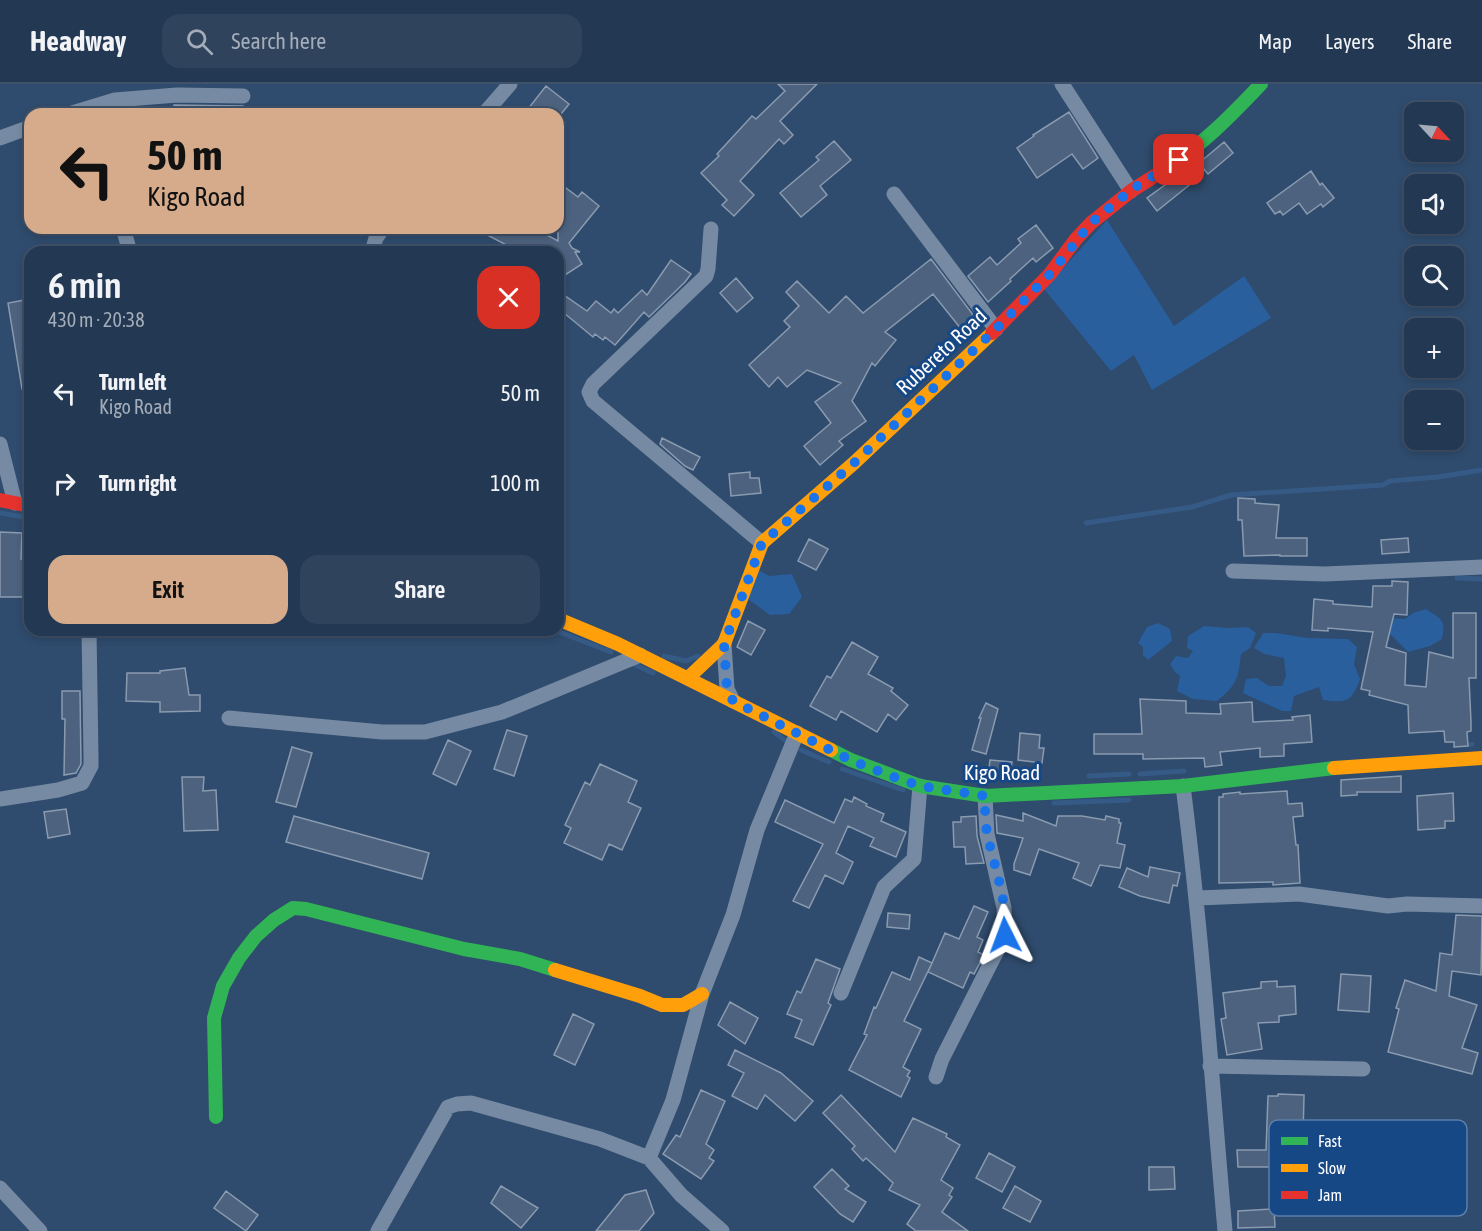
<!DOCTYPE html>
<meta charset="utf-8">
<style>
:root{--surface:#233852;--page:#2f435c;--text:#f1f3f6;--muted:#a3acb8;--line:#405269;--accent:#d6ab8b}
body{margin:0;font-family:"Asap Condensed",sans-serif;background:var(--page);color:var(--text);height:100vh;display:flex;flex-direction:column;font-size:22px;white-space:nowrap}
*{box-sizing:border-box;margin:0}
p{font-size:20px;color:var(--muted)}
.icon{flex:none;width:33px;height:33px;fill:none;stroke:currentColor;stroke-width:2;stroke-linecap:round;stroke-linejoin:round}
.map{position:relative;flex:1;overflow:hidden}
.panel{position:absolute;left:24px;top:162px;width:540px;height:390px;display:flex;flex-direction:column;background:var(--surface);border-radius:18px;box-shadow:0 3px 9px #0003,0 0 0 2px var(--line)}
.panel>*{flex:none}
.guide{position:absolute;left:24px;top:24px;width:540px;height:126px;border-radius:18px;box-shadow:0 3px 9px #0003,0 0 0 2px var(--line);background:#d6ab8b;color:#111;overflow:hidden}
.needle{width:39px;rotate:116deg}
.fabs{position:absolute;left:1404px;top:18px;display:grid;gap:12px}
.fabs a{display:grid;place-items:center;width:60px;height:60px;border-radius:12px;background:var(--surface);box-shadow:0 3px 9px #0003,0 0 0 2px var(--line);font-size:30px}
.pin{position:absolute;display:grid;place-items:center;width:51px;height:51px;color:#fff;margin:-26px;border-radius:12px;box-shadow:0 3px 9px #0006}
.me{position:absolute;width:66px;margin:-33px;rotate:357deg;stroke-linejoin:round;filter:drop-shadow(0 0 4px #0008)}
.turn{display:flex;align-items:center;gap:21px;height:126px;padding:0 24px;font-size:27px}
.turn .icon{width:78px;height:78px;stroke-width:2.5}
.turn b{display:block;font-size:42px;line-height:51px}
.round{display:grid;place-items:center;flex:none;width:63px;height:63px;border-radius:18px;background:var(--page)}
.overview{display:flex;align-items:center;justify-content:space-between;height:102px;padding:0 24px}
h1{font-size:36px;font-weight:600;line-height:45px}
.cta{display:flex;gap:12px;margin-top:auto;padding:12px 24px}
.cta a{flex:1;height:69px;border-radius:18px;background:var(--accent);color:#111;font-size:24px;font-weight:600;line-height:69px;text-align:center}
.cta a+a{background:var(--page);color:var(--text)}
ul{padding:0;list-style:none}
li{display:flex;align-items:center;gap:18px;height:90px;padding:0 24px}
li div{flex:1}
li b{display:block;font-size:22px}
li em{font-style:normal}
header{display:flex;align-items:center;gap:36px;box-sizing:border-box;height:84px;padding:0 30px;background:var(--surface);border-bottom:2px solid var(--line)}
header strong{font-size:28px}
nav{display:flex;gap:33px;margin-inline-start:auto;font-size:21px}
.search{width:420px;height:54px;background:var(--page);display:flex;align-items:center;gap:15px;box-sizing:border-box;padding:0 21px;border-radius:18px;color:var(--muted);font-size:22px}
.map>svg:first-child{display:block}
</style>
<header>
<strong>Headway</strong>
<div class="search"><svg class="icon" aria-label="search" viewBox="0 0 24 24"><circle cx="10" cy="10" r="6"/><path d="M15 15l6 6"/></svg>Search here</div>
<nav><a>Map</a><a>Layers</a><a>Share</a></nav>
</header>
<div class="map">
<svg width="1482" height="1147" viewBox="0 0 1482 1147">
<rect width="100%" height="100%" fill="#2f4b6d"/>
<path fill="#295f9d" d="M 1107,136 L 1174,242 L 1244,192 L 1271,234 L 1152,306 L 1134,271 L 1111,287 L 1044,205 Z
M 759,486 L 769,492 L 792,490 L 802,513 L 789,530 L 770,531 L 748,515 Z
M 1426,525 C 1442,536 1446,535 1442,555 L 1430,562 L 1408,568 L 1386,546 L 1385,534 L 1405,535 L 1413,529 Z
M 1158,539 L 1170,545 L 1172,557 L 1148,576 L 1143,571 L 1143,563 L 1138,559 L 1147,543 Z
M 1204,542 L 1227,544 L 1248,543 L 1256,549 L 1250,564 L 1241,570 C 1238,595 1237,601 1217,617 L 1193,615 L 1177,607 L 1180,592 L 1175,588 L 1170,580 L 1176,572 L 1188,574 L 1193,567 L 1187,564 L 1188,552 Z
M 1263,549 L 1276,549 L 1308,554 L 1348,555 L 1357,563 L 1354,580 L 1360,595 C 1352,618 1347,619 1323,616 L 1319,603 L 1294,612 L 1291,627 L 1282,627 L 1243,609 L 1246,595 L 1257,594 L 1269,602 L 1282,602 L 1286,592 L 1284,574 L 1264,570 L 1254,564 Z"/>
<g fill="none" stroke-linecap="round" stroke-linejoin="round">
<path stroke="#355a86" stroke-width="5" d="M 0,429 L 30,434
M 1086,439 L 1192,423 L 1231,411 L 1383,401 L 1390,397 L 1438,393 L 1482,386
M 1457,494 L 1482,495
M 554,546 L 611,568
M 664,572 L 686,577 L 698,572
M 631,579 L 653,589
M 774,648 L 786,657
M 1469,661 L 1472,660
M 801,666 L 829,678
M 842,685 L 903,706
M 1140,690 L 1184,687
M 1089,692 L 1129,690
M 1054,719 L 1129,716"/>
</g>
<path fill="#4c627e" stroke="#8a9bb0" stroke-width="1.5" d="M 778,0 L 817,0 L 780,37 L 793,51 L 784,60 L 779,55 L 740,97 L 754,111 L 734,132 L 722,121 L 727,116 L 701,89 L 719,72 L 717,70 L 752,32 L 756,35 L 785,7 Z
M 546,2 L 569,20 L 561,30 L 524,30 Z
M 174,21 L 243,22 L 244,30 L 174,30 Z
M 1069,28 L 1098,74 L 1083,85 L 1072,70 L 1037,94 L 1017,64 L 1034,52 L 1033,51 Z
M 834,57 L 851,76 L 820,102 L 827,111 L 801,133 L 780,109 L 819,76 L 816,73 Z
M 1224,58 L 1233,69 L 1208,90 L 1199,79 Z
M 1311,87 L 1320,101 L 1322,99 L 1334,114 L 1323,123 L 1321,120 L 1307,130 L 1299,119 L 1283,131 L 1280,127 L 1275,130 L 1267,119 Z
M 1183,88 L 1193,98 L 1157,127 L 1147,114 Z
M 558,98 L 578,113 L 582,108 L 599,122 L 569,159 L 572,164 L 580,168 L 575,168 L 582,180 L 565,191 L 558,181 L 558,168 L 520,168 L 474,144 L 534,144 L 558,157 Z
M 1036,141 L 1053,164 L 1036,178 L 1033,174 L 1010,195 L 1011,197 L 988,218 L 968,192 L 990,173 L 997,181 L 1021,159 L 1018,155 Z
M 931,175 L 980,240 L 966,251 L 933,210 L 885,248 L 896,256 L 875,282 L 872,279 L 852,317 L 866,337 L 839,357 L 843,361 L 820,381 L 804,362 L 831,339 L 815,318 L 841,299 L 807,286 L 787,303 L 778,293 L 769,303 L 749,281 L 790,243 L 784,237 L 799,222 L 786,208 L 797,197 L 829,229 L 846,212 L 863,229 Z
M 671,176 L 691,190 L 685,198 L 649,233 L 644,228 L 615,261 L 605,253 L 603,256 L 595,250 L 593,253 L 558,224 L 558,207 L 587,227 L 596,217 L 611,229 L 614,225 L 618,229 L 642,206 L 647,211 Z
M 736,194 L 753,214 L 737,228 L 720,209 Z
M 30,215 L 30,304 L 22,305 L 8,219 Z
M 662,354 L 700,373 L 693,386 L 685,382 L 660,360 Z
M 750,388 L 750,394 L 759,394 L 761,409 L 731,412 L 729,390 Z
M 1238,414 L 1255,415 L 1255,419 L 1279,421 L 1276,454 L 1307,454 L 1307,472 L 1280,472 L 1280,471 L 1244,472 L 1242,436 L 1238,436 Z
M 0,448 L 22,449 L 21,475 L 30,476 L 30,513 L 0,513 Z
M 1408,454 L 1409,468 L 1382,470 L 1381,456 Z
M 809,455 L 828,465 L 816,486 L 798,477 Z
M 1392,497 L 1408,498 L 1407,531 L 1394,530 L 1386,563 L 1406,569 L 1405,601 L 1426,603 L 1429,568 L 1453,574 L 1453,529 L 1476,529 L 1476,594 L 1469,594 L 1471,638 L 1471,647 L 1467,648 L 1468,662 L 1454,663 L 1454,658 L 1445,658 L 1444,647 L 1409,649 L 1408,621 L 1369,611 L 1370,607 L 1361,605 L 1373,548 L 1328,544 L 1328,547 L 1312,546 L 1314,515 L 1333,517 L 1333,520 L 1372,523 L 1373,502 L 1392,502 Z
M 748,537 L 765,546 L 751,571 L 737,563 Z
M 852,558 L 878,573 L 868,590 L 893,604 L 891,607 L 908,621 L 896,636 L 888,630 L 877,648 L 841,627 L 836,636 L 810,622 L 827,592 L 831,594 Z
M 185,584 L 189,611 L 200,611 L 200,627 L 160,628 L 160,618 L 126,617 L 127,589 L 160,589 L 160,587 Z
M 62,607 L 80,607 L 81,680 L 76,689 L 64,691 L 65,635 L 62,635 Z
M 1140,615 L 1186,617 L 1186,629 L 1221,630 L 1220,620 L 1252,618 L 1253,638 L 1293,636 L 1292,633 L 1310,631 L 1312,658 L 1284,660 L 1284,672 L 1260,673 L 1260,664 L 1220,668 L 1222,681 L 1205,683 L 1204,674 L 1143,675 L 1143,670 L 1094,670 L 1094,650 L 1142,650 Z
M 986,619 L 998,625 L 986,670 L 972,666 L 981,634 L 979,634 Z
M 507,646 L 527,652 L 514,692 L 494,685 Z
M 1020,649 L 1040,651 L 1039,664 L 1044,664 L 1042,679 L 1018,676 Z
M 448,656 L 471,667 L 456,701 L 433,690 Z
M 292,663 L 312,669 L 296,723 L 276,718 Z
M 990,676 L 1012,678 L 1010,693 L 988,691 Z
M 600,680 L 637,697 L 628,718 L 641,724 L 622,766 L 609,760 L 602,776 L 564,759 L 571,744 L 565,741 L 585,698 L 590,701 Z
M 1401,692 L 1401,708 L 1357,708 L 1357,711 L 1341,712 L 1341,696 Z
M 182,693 L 204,693 L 203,707 L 216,706 L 218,746 L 184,747 Z
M 1287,707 L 1288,720 L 1302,719 L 1303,732 L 1293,733 L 1296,761 L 1298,761 L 1300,799 L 1273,801 L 1273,798 L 1219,799 L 1219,713 L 1223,713 L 1223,710 L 1240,708 L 1240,710 Z
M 1453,709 L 1454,737 L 1445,737 L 1445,744 L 1418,746 L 1417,712 Z
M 854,713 L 867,720 L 866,722 L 884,730 L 881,737 L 906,748 L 896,773 L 870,762 L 874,754 L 848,742 L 836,769 L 853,778 L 843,800 L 825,791 L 809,824 L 793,817 L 823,760 L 775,738 L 785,716 L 834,739 L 845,715 L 852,718 Z
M 66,725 L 70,750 L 48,754 L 44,728 Z
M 1023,729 L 1056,742 L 1058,732 L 1082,732 L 1105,736 L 1106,732 L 1119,735 L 1119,739 L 1121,739 L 1117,759 L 1125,761 L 1120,784 L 1100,781 L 1091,802 L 1073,794 L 1079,779 L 1039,765 L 1030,791 L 1014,786 L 1014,780 L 1023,754 L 997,749 L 996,731 L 1023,737 Z
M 294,732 L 429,769 L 422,795 L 286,758 Z
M 976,732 L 977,752 L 984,779 L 966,780 L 965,763 L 954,763 L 953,738 L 961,738 L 961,733 Z
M 1150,783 L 1180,789 L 1177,802 L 1173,801 L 1169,819 L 1140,812 L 1119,803 L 1127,784 L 1148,793 Z
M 974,822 L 988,828 L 977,853 L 983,856 L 978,868 L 984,871 L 974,890 L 970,888 L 963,904 L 928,888 L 932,879 L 904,937 L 921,945 L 903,983 L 910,987 L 907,992 L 910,994 L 901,1013 L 849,986 L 867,951 L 864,950 L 874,923 L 876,924 L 892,888 L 910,896 L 919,873 L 932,879 L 945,849 L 959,855 Z
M 888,829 L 910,831 L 909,845 L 887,843 Z
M 1456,831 L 1482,832 L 1481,891 L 1452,887 L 1449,912 L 1477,921 L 1462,964 L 1478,969 L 1472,990 L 1388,968 L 1399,925 L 1396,924 L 1405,896 L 1436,907 L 1440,869 L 1452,871 Z
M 816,875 L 840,885 L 828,919 L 831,921 L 813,961 L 795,953 L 802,936 L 787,930 L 797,907 L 801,909 Z
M 1341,890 L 1371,892 L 1369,928 L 1338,926 Z
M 1277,897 L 1277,903 L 1295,902 L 1296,930 L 1279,932 L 1279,938 L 1258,939 L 1262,965 L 1227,971 L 1221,935 L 1226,934 L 1223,909 L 1261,904 L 1261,898 Z
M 730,918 L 758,934 L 745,960 L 718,941 Z
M 573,930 L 594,940 L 575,981 L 554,971 Z
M 735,966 L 781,989 L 813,1017 L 795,1037 L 765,1011 L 757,1025 L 732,1012 L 744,989 L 728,981 Z
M 701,1006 L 725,1017 L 706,1060 L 714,1066 L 709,1074 L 714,1077 L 701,1095 L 663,1070 L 676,1051 L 680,1053 Z
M 1278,1010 L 1304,1011 L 1303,1054 L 1300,1054 L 1299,1083 L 1238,1083 L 1237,1066 L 1266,1066 L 1268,1012 L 1278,1012 Z
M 841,1011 L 895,1068 L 913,1034 L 947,1050 L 946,1053 L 960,1061 L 941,1096 L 953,1104 L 949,1111 L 952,1113 L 942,1128 L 968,1147 L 916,1147 L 907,1140 L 920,1121 L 889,1106 L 893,1099 L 866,1074 L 863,1077 L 852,1065 L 855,1062 L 823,1029 Z
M 989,1069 L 1015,1083 L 1002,1108 L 976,1094 Z
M 1149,1083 L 1174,1083 L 1175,1105 L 1149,1106 Z
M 832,1085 L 849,1102 L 845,1105 L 866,1118 L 853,1138 L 840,1130 L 814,1103 Z
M 501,1102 L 538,1124 L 521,1144 L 491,1119 Z
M 1015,1102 L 1041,1117 L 1030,1138 L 1003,1124 Z
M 646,1106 L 654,1129 L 639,1147 L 596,1147 L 625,1111 Z
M 226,1107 L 258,1131 L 246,1147 L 214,1124 Z
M 1274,1125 L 1275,1143 L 1238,1144 L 1238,1127 Z"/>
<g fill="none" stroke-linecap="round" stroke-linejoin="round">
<path stroke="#768ba3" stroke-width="15" d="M 1062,0 L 1131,107
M 69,30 L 115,16 L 177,11 L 243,12
M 484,30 L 510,0
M 0,54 L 30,43
M 894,110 L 996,245
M 123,144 L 130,168
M 711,145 L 708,185 L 706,192 L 593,300 L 589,308 L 593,317 L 762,459
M 372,168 L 376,154 L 383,144
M 0,360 L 15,419
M 1233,487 L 1325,490 L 1482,483
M 724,560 L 727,605 L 733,617
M 229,634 L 382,648 L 425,648 L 502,628 L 640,571
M 1183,702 C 1202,850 1212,999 1225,1147
M 0,715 L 58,706 L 82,699 L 91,682 L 91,673 L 89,546
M 1198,814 L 1299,810 L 1388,822 L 1407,820 L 1482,822
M 841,909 L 884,803 L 914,775 L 920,702
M 1210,982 L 1363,985
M 936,993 L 942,975 L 1005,851 L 1004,824 L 987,750 L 985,712
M 649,1074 L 673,1016 L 702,910 L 733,831 L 757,746 L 797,649
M 0,1104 L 40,1147
M 378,1147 L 448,1023 L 457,1020 L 471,1019 L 600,1055 L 649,1074 L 681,1111 L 722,1147"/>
<path stroke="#30b455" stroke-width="14" d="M 1164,86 C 1202,61 1230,33 1261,0
M 831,666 L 851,676 L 920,702 L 985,712 L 1183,702 L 1334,684
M 216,1033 L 214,934 L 223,902 L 239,874 L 256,852 L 274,836 L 293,824 L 306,825 L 464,865 L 520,875 L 555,886"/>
<path stroke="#ff9f0a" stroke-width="14" d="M 558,535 L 618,560 L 831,666
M 688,594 L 724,560 L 762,459 L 854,379 L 992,249
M 1334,684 L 1482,674
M 555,886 L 640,912 L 662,921 L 683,921 L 702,910"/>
<path stroke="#e5322d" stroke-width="14" d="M 992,249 L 1050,190 L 1076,155 L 1091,139 L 1131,107 L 1164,86
M 0,416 L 30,422"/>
</g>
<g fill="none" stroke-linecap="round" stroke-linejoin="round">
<path stroke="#1a73e8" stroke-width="10" stroke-dasharray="0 18" d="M 1005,851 C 1008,819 995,785 988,754 C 985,740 985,725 985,712 L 920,702 L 891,692 L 850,676 L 733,617 L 727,605 L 724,560 L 762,459 L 854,379 L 996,245 L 1050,190 L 1091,139 L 1131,106 L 1179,76"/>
</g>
<g text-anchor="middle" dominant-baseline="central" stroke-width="6" stroke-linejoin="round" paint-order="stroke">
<g font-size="21" fill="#fff" stroke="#164886">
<text transform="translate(941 267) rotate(-43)">Rubereto Road</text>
<text x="1002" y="688">Kigo Road</text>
</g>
</g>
<rect x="1269" y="1036" width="198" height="96" rx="9" fill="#164886" stroke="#5c7faa" stroke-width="1.5"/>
<rect x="1281" y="1053" width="27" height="8" fill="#30b455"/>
<rect x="1281" y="1080" width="27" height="8" fill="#ff9f0a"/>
<rect x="1281" y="1107" width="27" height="8" fill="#e5322d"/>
<g font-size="16" fill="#fff">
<text x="1318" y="1063">Fast</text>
<text x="1318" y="1090">Slow</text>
<text x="1318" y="1117">Jam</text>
</g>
</svg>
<div class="fabs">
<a><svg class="needle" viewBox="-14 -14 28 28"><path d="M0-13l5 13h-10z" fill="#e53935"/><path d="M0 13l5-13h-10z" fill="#a3acb8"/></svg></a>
<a><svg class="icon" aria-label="sound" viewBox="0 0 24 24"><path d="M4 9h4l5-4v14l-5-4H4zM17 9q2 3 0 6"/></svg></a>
<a><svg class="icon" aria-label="search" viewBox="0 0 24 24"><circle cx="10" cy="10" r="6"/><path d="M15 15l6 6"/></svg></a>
<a>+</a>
<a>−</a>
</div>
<div class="pin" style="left:1179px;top:76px;background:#d93025"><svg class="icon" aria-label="arrive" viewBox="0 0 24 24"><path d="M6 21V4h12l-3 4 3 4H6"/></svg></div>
<svg class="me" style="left:1005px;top:851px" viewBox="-20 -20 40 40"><path d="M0-17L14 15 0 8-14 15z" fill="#1a73e8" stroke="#fff" stroke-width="4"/></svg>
<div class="guide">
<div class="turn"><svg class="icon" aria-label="left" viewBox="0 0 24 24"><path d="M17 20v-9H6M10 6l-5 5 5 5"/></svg><div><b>50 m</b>Kigo Road</div></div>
</div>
<section class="panel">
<div class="overview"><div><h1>6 min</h1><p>430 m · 20:38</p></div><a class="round" style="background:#d93025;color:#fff"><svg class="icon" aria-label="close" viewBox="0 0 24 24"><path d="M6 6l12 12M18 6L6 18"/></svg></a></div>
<ul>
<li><svg class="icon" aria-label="left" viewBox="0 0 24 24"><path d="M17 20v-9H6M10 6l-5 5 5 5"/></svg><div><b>Turn left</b><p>Kigo Road</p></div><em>50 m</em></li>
<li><svg class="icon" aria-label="right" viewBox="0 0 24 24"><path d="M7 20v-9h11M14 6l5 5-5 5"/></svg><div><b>Turn right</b></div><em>100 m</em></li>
</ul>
<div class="cta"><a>Exit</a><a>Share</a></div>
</section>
</div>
